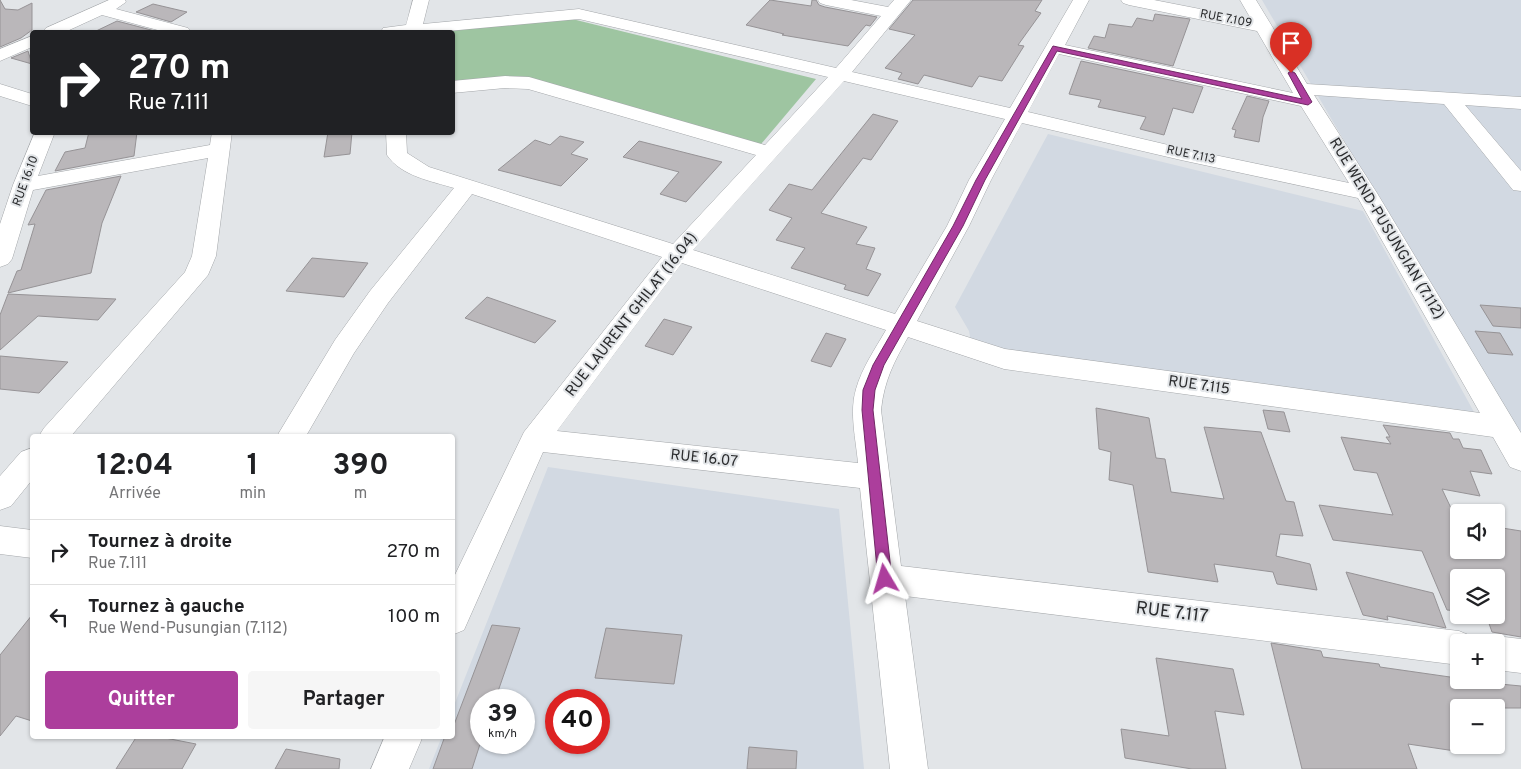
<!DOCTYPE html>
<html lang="fr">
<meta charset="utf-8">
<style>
:root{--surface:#fff;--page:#f6f6f6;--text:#202124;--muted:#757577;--line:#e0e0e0;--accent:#ac3e9c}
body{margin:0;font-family:Overpass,sans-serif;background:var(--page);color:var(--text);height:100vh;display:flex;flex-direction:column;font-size:19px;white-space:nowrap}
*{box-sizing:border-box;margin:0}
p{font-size:16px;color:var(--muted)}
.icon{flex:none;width:28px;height:28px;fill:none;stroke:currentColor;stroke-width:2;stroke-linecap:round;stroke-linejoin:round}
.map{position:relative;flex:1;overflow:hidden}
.details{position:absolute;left:30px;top:434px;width:425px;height:305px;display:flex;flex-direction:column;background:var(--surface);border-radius:5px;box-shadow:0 1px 4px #0004}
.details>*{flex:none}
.banner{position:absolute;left:30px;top:30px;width:425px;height:105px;border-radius:5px;box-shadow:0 1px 4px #0004;background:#202124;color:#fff;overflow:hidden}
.fabs{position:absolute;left:1450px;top:504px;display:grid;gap:10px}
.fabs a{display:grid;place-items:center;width:55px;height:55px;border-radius:5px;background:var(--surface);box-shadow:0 1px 4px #0004;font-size:25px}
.speed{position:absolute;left:470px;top:689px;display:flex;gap:10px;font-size:25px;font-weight:700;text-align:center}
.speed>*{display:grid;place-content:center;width:65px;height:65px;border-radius:50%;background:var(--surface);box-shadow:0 1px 4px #0004;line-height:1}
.speed small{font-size:12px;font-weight:400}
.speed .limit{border:8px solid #d22;background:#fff;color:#111}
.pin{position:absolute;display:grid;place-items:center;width:42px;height:42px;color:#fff;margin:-51px -21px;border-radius:50% 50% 50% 0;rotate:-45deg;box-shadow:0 0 5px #0007}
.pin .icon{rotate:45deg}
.me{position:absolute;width:55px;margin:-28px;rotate:353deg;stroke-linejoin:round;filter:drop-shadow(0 0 4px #0008)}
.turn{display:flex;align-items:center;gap:18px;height:105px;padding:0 15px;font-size:22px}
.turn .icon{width:65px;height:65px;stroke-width:2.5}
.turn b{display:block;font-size:35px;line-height:42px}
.eta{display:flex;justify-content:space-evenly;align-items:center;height:85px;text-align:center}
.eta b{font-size:30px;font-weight:700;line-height:35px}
.primary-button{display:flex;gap:10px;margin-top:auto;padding:10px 15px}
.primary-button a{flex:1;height:58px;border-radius:5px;background:var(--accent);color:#fff;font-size:20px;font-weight:700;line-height:58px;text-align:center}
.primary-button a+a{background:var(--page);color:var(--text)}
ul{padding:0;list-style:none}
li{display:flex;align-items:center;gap:15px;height:65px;padding:0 15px;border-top:1px solid var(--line)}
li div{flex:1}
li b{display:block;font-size:19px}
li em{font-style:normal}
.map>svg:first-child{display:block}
</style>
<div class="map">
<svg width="1521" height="769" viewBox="0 0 1521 769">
<rect width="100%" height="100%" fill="#e2e5e8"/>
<path fill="#d2d9e2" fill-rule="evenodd" d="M 1262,0 L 1521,0 L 1521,444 Z
M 1048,134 L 1363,211 L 1474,412 L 972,347 L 969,331 L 955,307 Z
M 548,467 L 839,509 L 864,769 L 429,769 L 442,736 L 452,736 L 453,708 ZM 481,700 L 524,700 L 524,742 L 481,742 ZM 556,700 L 599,700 L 599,742 L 556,742 Z"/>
<path fill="#9ec5a1" d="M 568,18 L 816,79 L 756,150 L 526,84 L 453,92 L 452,32 L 434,32 Z"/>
<path fill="#bab7ba" stroke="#969396" d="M 0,0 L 5,9 L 18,10 L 32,3 L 32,30 L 21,38 L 0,47 Z
M 770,0 L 811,6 L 812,0 L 816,0 L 819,5 L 825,7 L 877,17 L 870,26 L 866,25 L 848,46 L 782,35 L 784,34 L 746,25 Z
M 913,0 L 1042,0 L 1035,11 L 1041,13 L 1018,45 L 1024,46 L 1002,81 L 979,76 L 972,87 L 924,75 L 918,84 L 898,79 L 902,73 L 885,68 L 915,35 L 889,29 Z
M 153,4 L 187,12 L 171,22 L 136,12 Z
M 1155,14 L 1190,19 L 1173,66 L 1088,48 L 1094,36 L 1105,38 L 1109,24 L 1132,27 L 1137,18 L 1153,21 Z
M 117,21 L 155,31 L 94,32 Z
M 28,51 L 32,64 L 11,58 Z
M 1081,61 L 1203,87 L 1193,113 L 1173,108 L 1164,135 L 1140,129 L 1146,117 L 1098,107 L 1101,100 L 1069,94 Z
M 1247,96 L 1269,101 L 1263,117 L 1259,142 L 1234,137 L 1236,130 L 1232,129 Z
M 873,114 L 898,121 L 871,160 L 863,158 L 821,213 L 867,227 L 856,244 L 875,248 L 866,269 L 881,274 L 868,296 L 844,289 L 846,285 L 791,268 L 805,248 L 776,240 L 792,218 L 769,210 L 789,184 L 812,190 Z
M 89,132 L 137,132 L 134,156 L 55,171 L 65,152 L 85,148 Z
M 328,132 L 352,132 L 350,154 L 324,157 Z
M 560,136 L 584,142 L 571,154 L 588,159 L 561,186 L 498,170 L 535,140 L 550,145 Z
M 639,141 L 722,162 L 686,202 L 660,194 L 679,172 L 623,157 Z
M 121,176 L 102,223 L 91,273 L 8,293 L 17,271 L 21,270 L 35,224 L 28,225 L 46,190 Z
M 312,258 L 368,263 L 344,297 L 286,291 Z
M 8,294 L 116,299 L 98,320 L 38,316 L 0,350 L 0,315 Z
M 487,297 L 556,321 L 535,343 L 465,318 Z
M 1480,305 L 1521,308 L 1521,328 L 1493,326 Z
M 664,319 L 692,327 L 673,355 L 645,346 Z
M 1475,331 L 1500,333 L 1513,355 L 1488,353 Z
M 826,333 L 846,339 L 831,367 L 811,361 Z
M 0,356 L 68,362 L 39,393 L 0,389 Z
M 1096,408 L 1149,418 L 1156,458 L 1165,459 L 1171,492 L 1224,499 L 1204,427 L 1261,432 L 1286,501 L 1294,502 L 1303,536 L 1280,534 L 1276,556 L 1310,564 L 1317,590 L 1277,584 L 1273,572 L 1214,564 L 1218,582 L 1148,572 L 1133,485 L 1109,480 L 1111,452 L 1099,449 Z
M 1263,410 L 1284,412 L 1290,432 L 1268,429 Z
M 1383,425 L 1450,433 L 1453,439 L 1459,439 L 1463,448 L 1481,450 L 1492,474 L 1470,471 L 1480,496 L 1442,489 L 1459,525 L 1459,550 L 1496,550 L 1496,527 L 1521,531 L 1521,637 L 1492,632 L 1486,615 L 1496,615 L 1496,578 L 1459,578 L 1459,611 L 1447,610 L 1422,551 L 1333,540 L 1319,505 L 1393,515 L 1377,473 L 1354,470 L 1341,437 L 1391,444 L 1386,437 L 1390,437 Z
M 1346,572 L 1433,593 L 1446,628 L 1387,616 L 1388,620 L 1363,615 Z
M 32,615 L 32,721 L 16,716 L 0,736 L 0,655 Z
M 492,625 L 520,628 L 495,700 L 481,700 L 481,741 L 472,769 L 433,769 L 445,736 L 452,736 L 452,730 Z
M 606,628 L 682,635 L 674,684 L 595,678 Z
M 1271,643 L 1321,651 L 1323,657 L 1379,664 L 1380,667 L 1457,678 L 1458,680 L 1498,680 L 1500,684 L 1521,686 L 1521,708 L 1459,708 L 1459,745 L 1462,752 L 1408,744 L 1417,769 L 1302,769 Z
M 1156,658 L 1233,669 L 1244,715 L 1215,711 L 1215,712 L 1226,769 L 1192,769 L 1125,758 L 1121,729 L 1169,736 Z
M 137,736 L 155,736 L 196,744 L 182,769 L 116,769 Z
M 749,747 L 797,751 L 796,769 L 747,769 Z
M 286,749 L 340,759 L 339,769 L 275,769 Z"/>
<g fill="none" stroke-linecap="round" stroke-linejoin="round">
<g stroke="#a4a7aa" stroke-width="1">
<path id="minor" d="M 109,0 L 125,0 L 126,2 L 116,9 L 188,28 L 191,32 L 165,32 L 102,15 L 65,32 L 43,32 L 46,28 Z
M 413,0 L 429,0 L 423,24 L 579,9 L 836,68 L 881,16 L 826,5 L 820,3 L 818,0 L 851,0 L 888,7 L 894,0 L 911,0 L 852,72 L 1010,108 L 1073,0 L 1089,0 L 1065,45 L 1293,93 L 1257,31 L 1129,5 L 1123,3 L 1121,0 L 1154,0 L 1251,19 L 1240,0 L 1256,0 L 1307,84 L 1521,97 L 1521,109 L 1465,105 L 1521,171 L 1521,191 L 1513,190 L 1444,104 L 1314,95 L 1377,193 L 1521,433 L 1521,471 L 1510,467 L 1493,437 L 1004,369 L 908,337 C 894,362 884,381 881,410 L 901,566 L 1459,631 L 1471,636 L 1474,642 L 1459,642 L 1459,665 L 905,596 L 928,769 L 890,769 L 860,488 L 543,452 L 464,630 L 452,635 L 452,581 L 524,432 L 662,257 L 472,194 L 388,303 L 354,353 L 306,436 L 277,436 L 335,340 L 370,291 L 454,188 C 431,181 401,176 387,155 L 386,132 L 406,132 L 407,153 L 429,167 L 673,244 L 756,155 L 528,89 L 505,88 L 452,93 L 452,81 L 505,76 L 529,77 L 765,145 L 828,77 L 579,19 L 437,32 L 381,32 L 383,28 L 406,25 ZM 1059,54 L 1301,106 L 1349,183 L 1181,148 L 1028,112 ZM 844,81 L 1005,119 L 969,180 L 947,226 L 895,314 L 693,250 ZM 1022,123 L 1181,160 L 1358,198 L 1480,413 L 1005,349 L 917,321 L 969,226 L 991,180 ZM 682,263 L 886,330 C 875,349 862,368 856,389 C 849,412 856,440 858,463 L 557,431 Z
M 32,36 L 32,47 L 0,61 L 0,49 Z
M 0,84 L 32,94 L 32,106 L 0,96 Z
M 35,132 L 55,132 L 38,176 L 210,145 L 212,132 L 232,132 L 216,256 L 208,275 L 71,436 L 39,436 L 44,428 L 185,272 L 192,256 L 208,158 L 33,190 L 12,259 L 8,264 L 0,267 L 0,224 L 13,185 Z
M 32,448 L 32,480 L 11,506 L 0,510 L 0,476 L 21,452 Z
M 0,526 L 32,530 L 32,558 L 0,554 Z
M 1496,636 L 1521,639 L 1521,673 L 1496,670 L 1496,642 L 1483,642 Z
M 385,736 L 423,736 L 409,769 L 371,769 Z"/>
</g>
<use href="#minor" fill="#fff" fill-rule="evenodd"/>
</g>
<path fill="#ac3e9c" stroke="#702865" d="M 1053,46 L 1302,99 L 1288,73 L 1291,71 L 1295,73 L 1312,102 L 1308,105 L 1057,51 L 985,180 L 963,226 L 884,365 L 875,390 L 873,410 L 892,579 L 890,583 L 885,585 L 880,583 L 878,579 L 862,410 L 863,390 L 873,365 L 953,226 L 976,180 Z"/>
<g text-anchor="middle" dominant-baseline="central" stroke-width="4" stroke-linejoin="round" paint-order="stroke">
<g font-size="12" fill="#2b2c2e" stroke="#e2e5e8">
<text transform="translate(1226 19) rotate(11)">RUE 7.109</text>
<text transform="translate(1191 155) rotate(12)">RUE 7.113</text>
<text transform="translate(26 181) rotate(-70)">RUE 16.10</text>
</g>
<g font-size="15" fill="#2b2c2e" stroke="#e2e5e8">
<text transform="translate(1386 229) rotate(59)">RUE WEND-PUSUNGIAN (7.112)</text>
<text transform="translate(632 315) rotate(-52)">RUE LAURENT GHILAT (16.04)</text>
<text transform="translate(1199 386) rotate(8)">RUE 7.115</text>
<text transform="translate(704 459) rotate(6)">RUE 16.07</text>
</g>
<g font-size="18" fill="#2b2c2e" stroke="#e2e5e8">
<text transform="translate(1172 613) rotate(7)">RUE 7.117</text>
</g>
</g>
</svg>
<div class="fabs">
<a><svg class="icon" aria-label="sound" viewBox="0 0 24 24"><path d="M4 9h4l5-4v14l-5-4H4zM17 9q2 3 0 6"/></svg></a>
<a><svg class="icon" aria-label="layers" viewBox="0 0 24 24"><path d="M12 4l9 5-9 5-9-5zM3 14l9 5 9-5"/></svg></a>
<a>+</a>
<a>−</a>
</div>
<div class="speed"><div>39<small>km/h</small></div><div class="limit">40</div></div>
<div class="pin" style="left:1291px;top:73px;background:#d93025"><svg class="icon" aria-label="arrive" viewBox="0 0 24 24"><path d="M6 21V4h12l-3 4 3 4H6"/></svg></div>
<svg class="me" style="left:885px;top:579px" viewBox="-20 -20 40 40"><path d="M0-17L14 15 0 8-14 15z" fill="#ac3e9c" stroke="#fff" stroke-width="4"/></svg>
<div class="banner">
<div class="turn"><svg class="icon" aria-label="right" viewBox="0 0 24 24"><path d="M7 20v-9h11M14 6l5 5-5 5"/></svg><div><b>270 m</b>Rue 7.111</div></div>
</div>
<section class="details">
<div class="eta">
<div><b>12:04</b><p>Arrivée</p></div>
<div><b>1</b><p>min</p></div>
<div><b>390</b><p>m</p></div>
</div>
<ul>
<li><svg class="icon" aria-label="right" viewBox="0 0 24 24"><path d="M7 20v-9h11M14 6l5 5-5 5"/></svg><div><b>Tournez à droite</b><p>Rue 7.111</p></div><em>270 m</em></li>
<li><svg class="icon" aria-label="left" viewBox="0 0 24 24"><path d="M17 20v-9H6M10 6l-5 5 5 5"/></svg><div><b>Tournez à gauche</b><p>Rue Wend-Pusungian (7.112)</p></div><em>100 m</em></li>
</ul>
<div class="primary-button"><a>Quitter</a><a>Partager</a></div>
</section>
</div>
